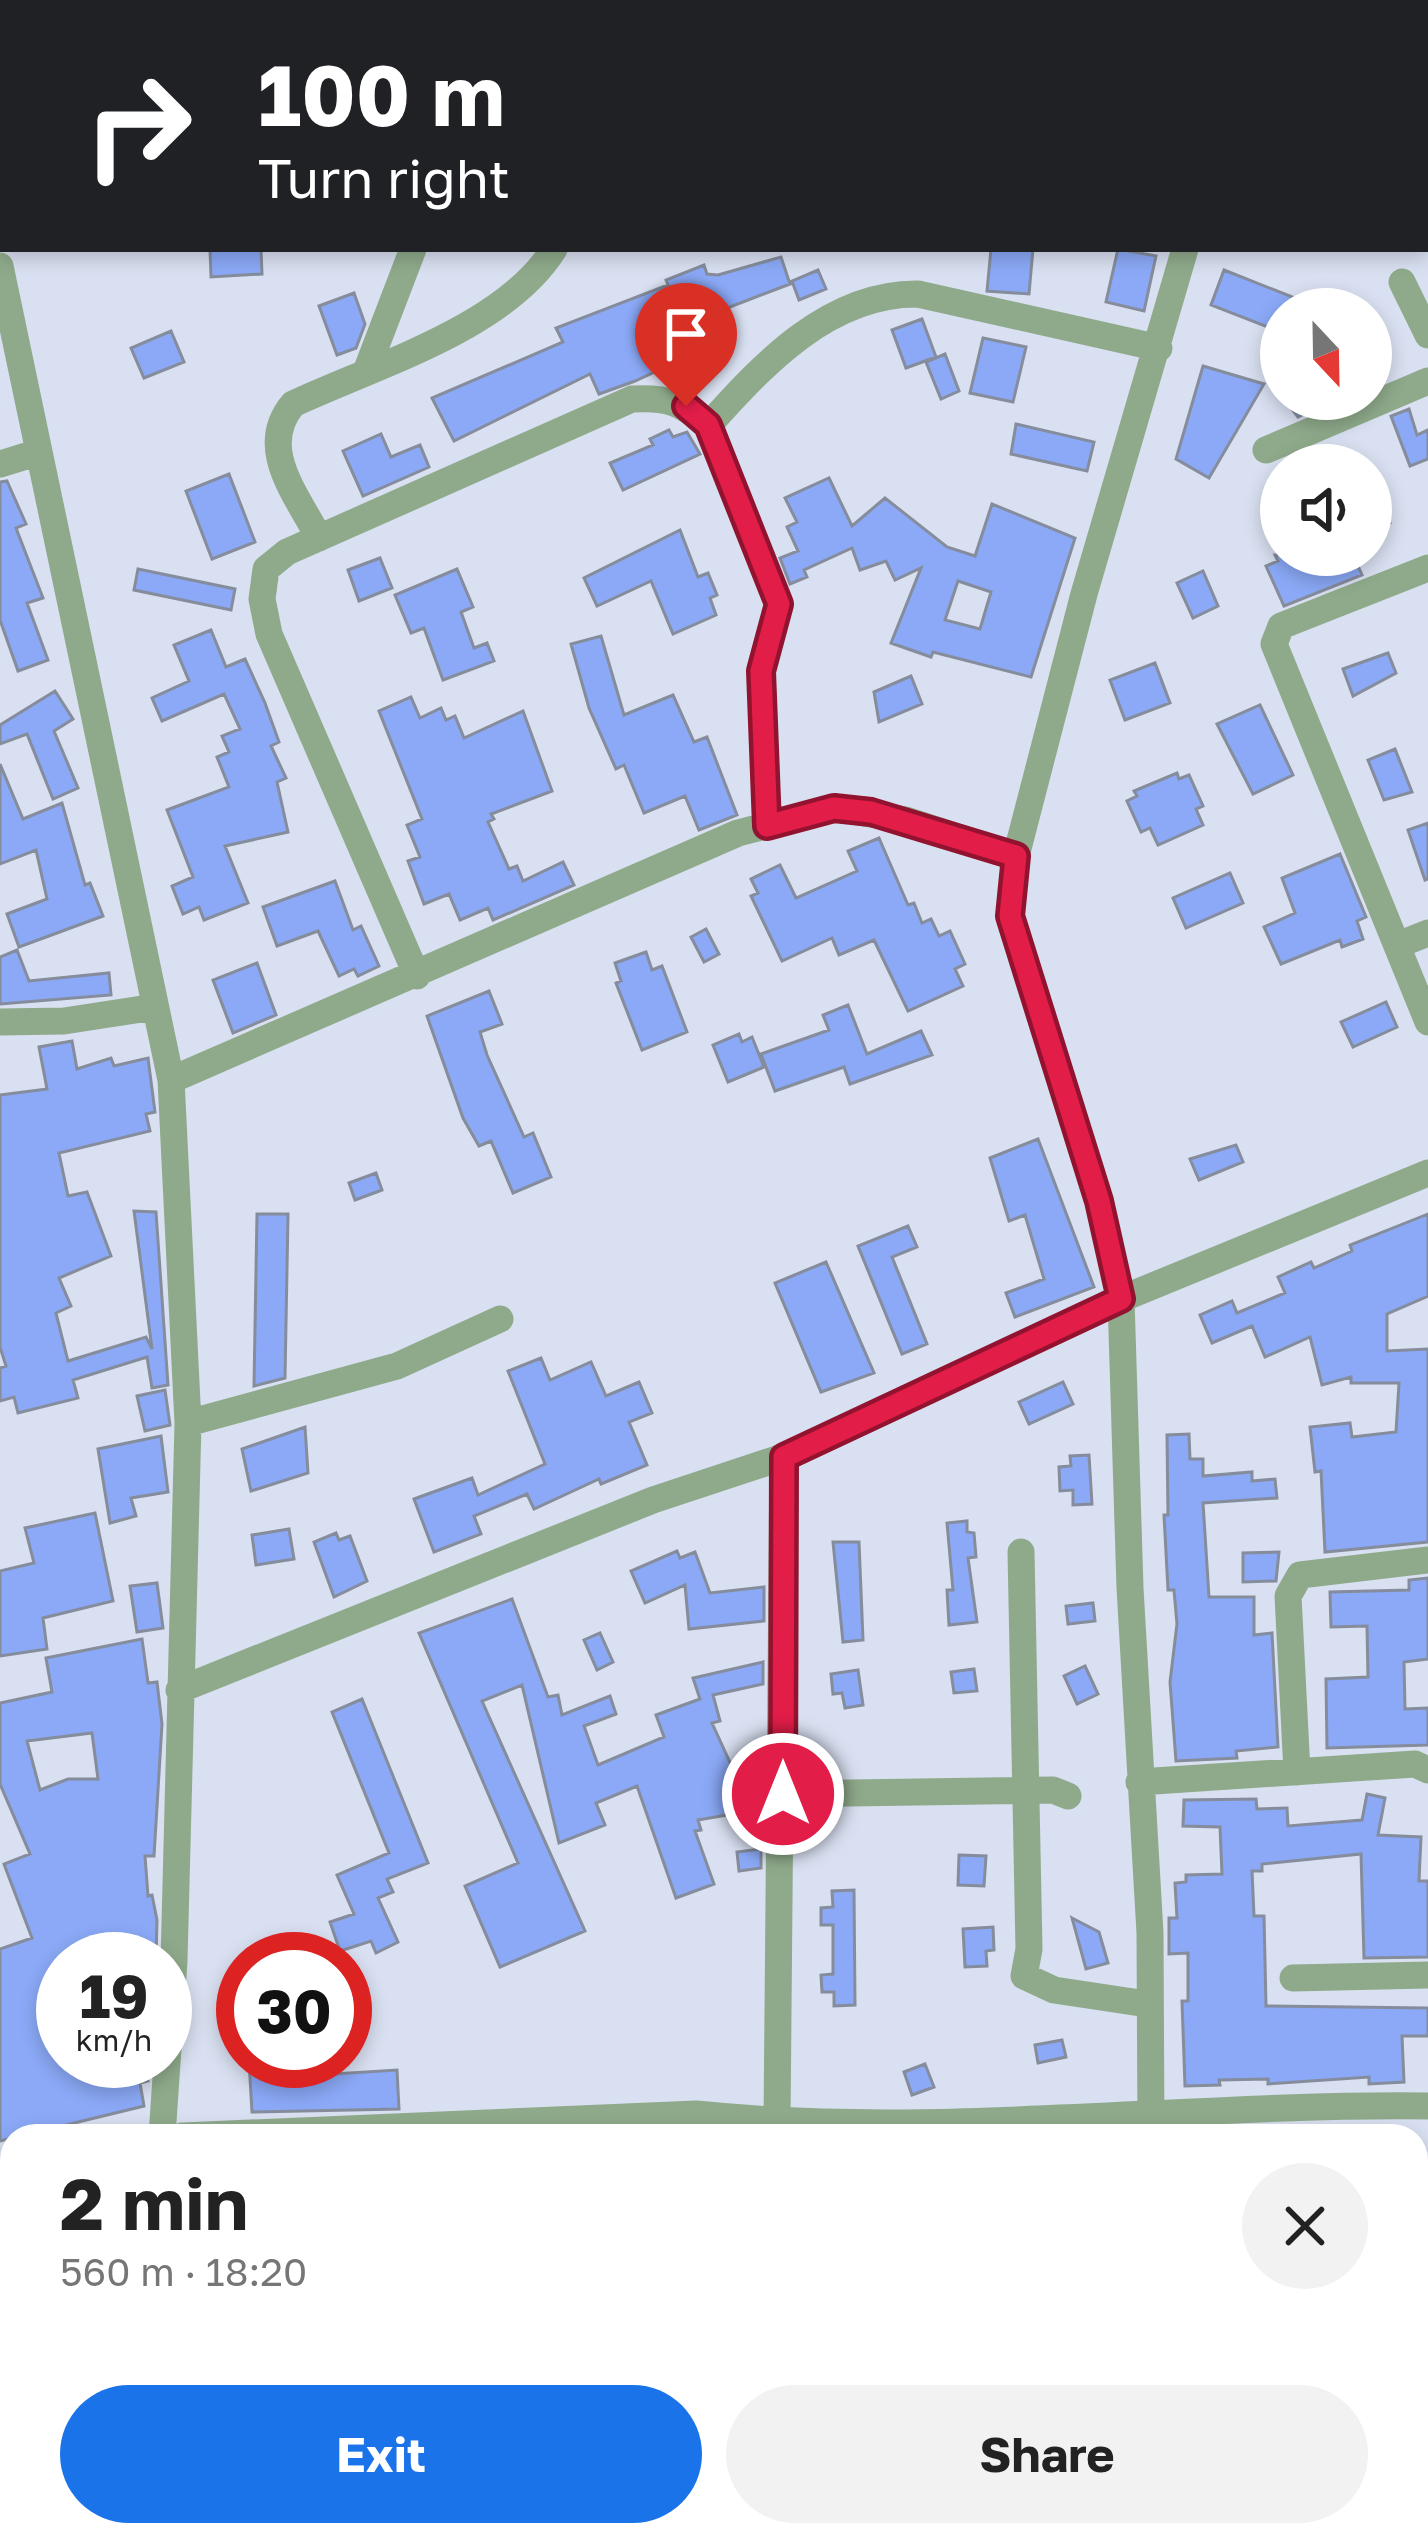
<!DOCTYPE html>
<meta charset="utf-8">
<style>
:root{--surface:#fff;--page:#f2f2f2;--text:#222;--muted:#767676;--accent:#1a73e8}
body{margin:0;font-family:"Golos Text",sans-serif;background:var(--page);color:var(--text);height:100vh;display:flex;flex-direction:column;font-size:45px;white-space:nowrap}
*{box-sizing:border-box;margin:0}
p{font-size:39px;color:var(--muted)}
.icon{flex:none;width:66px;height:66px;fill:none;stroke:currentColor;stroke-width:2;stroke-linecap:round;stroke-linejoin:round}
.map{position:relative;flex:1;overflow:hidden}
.sheet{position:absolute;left:0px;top:2124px;width:1428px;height:423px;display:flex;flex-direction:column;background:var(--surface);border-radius:36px 36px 0 0;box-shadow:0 6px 18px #0003}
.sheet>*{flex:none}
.hud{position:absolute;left:0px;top:0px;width:1428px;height:252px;box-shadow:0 6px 18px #0003;background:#202124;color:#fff;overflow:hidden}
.needle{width:78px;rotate:158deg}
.controls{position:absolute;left:1260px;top:288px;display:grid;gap:24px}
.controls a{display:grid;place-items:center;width:132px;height:132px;border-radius:50%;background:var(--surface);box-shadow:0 6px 18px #0003;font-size:60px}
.speed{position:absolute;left:36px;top:1932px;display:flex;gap:24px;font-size:60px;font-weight:700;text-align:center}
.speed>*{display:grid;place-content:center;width:156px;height:156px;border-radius:50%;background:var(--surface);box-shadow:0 6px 18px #0003;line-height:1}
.speed small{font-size:30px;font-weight:400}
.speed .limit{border:18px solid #d22;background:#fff;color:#111}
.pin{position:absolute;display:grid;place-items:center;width:102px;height:102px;color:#fff;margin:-123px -51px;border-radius:50% 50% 50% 0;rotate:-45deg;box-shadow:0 0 12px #0007}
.pin .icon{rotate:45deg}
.me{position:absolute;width:132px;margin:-66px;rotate:0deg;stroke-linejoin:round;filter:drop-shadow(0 0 9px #0008)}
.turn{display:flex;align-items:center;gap:42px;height:252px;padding:0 60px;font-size:54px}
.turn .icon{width:156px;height:156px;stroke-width:2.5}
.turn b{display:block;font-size:84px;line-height:102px}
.round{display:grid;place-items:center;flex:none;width:126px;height:126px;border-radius:63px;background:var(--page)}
.head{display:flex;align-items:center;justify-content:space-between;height:204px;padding:0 60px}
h1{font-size:72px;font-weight:700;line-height:90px}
.primary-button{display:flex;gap:24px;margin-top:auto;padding:24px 60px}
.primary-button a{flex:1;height:138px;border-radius:72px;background:var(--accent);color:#fff;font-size:48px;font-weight:700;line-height:138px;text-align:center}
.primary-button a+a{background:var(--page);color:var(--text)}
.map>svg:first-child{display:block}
</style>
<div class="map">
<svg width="1428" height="2546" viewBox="0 0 1428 2546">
<rect width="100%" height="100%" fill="#d9e0f1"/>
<path fill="#8ba9f7" stroke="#858c9c" stroke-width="3" fill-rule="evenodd" d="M 210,249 L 261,249 L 262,274 L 211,277 Z
M 991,249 L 1033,249 L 1029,294 L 987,291 Z
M 1118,249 L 1156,256 L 1144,311 L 1106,302 Z
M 781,257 L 790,284 L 722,310 L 715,318 L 718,327 L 682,342 L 689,356 L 635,381 L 599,394 L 590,374 L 454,441 L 432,398 L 563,342 L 556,328 L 668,285 L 666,280 L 704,265 L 707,274 L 718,275 Z
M 818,270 L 826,289 L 799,300 L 792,281 Z
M 1224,270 L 1320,308 L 1320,309 L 1281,309 L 1281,332 L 1211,305 Z
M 354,293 L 365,324 L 356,348 L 337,355 L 319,306 Z
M 922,319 L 936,357 L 906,368 L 892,330 Z
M 171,331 L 184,362 L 144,378 L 131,348 Z
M 983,338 L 1026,347 L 1013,402 L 970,393 Z
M 945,354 L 959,391 L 941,399 L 926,362 Z
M 1203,366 L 1264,384 L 1209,478 L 1176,459 Z
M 1284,399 L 1333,399 L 1298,417 Z
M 1409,409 L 1417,435 L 1428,430 L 1428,459 L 1410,466 L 1391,416 Z
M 1016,424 L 1094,442 L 1087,471 L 1011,454 Z
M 669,430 L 673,437 L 687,432 L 700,454 L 623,490 L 610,463 L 653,445 L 650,439 Z
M 381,434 L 391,457 L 420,445 L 429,467 L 363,496 L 343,451 Z
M 229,474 L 255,542 L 212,559 L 186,491 Z
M 1372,476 L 1390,523 L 1371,531 L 1371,477 Z
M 829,478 L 852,526 L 885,498 L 947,547 L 975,556 L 992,504 L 1075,538 L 1031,677 L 933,652 L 931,657 L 891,643 L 921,568 L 895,580 L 886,561 L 860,570 L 852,548 L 804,570 L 807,577 L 790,584 L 780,558 L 798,551 L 787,527 L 797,522 L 785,498 ZM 958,581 L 991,592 L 980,629 L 945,620 Z
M 7,481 L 26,524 L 16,528 L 43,598 L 27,603 L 48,660 L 18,671 L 0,620 L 0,482 Z
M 680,530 L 698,577 L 708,573 L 717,595 L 710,598 L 716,615 L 673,634 L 651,581 L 597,606 L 584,578 Z
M 1275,555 L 1353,555 L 1362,575 L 1284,606 L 1266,566 L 1278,561 Z
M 380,558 L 392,588 L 359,601 L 348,570 Z
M 138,569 L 235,589 L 231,610 L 134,590 Z
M 457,569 L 473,607 L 461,612 L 474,648 L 487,643 L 494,661 L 443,680 L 424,628 L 411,633 L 395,595 Z
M 1203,571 L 1218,606 L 1193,618 L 1177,583 Z
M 211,630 L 226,667 L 245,659 L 265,703 L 279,742 L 271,746 L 286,778 L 277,782 L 288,832 L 225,846 L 248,903 L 204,920 L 199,907 L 183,914 L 172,886 L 193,877 L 167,810 L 229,787 L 217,757 L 229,752 L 222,736 L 240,729 L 224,694 L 162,721 L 152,698 L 189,681 L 174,645 Z
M 601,636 L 624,715 L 673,695 L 694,742 L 707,737 L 737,815 L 699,830 L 685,796 L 644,813 L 624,765 L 616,769 L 589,708 L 571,644 Z
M 1388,653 L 1396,673 L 1353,696 L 1343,669 Z
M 1155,663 L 1170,703 L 1125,720 L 1110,680 Z
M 911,676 L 922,704 L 879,722 L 874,692 Z
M 55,691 L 73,719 L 54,731 L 78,788 L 53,799 L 27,734 L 0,744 L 0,725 Z
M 411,697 L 420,718 L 441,708 L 446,720 L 455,716 L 464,738 L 523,711 L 552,791 L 491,814 L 494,819 L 488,822 L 509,869 L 517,866 L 523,881 L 563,862 L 574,885 L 493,920 L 488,908 L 460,920 L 449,894 L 424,904 L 408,861 L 420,857 L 407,825 L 422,819 L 379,711 Z
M 1260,705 L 1293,775 L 1253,794 L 1217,724 Z
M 1395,749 L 1412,792 L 1384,800 L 1368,760 Z
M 0,764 L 23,819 L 62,803 L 85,885 L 90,883 L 103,916 L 19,947 L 7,914 L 47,899 L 36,850 L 0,864 Z
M 1177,773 L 1179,779 L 1189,775 L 1203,806 L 1196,809 L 1203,825 L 1158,845 L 1150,828 L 1141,832 L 1127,801 L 1137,796 L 1134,791 Z
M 1428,823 L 1428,879 L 1425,880 L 1408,830 Z
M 879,838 L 908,905 L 914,903 L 922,923 L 931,919 L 939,936 L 950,931 L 965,964 L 955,969 L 963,986 L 908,1011 L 874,940 L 839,955 L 832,938 L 782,961 L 751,896 L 758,893 L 751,879 L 780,865 L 796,898 L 857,871 L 848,851 Z
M 1340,854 L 1366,917 L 1357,921 L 1363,939 L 1342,947 L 1340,940 L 1281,964 L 1264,927 L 1295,913 L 1282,878 Z
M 1230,873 L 1243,903 L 1186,928 L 1173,898 Z
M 335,881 L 353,930 L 361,926 L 379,966 L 358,976 L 354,969 L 339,976 L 318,931 L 277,946 L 263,907 Z
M 706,929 L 719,954 L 704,962 L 691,937 Z
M 17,950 L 29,981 L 109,973 L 111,995 L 0,1004 L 0,957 Z
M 646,952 L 652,970 L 662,966 L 687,1032 L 642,1050 L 616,983 L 621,981 L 615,963 Z
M 257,963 L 276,1015 L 233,1033 L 213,980 Z
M 489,991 L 502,1024 L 480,1032 L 487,1055 L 524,1137 L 533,1133 L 551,1177 L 513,1193 L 491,1141 L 479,1146 L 463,1118 L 427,1016 Z
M 1386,1002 L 1397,1027 L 1353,1047 L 1341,1022 Z
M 848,1005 L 867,1054 L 921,1031 L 932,1055 L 850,1084 L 844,1067 L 775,1091 L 761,1054 L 829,1030 L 823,1015 Z
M 739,1034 L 742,1042 L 752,1037 L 764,1067 L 728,1082 L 713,1045 Z
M 72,1041 L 77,1069 L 111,1058 L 114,1066 L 148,1058 L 155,1112 L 146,1114 L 150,1131 L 59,1153 L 68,1196 L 87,1192 L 111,1256 L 59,1278 L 71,1306 L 56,1313 L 68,1361 L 146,1337 L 152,1349 L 134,1211 L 156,1212 L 168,1385 L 152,1388 L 147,1357 L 73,1380 L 78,1398 L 18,1413 L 14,1397 L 0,1401 L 0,1368 L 6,1366 L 0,1347 L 0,1095 L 47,1089 L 39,1047 Z
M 1038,1139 L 1094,1287 L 1015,1317 L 1006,1293 L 1044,1279 L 1025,1215 L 1009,1221 L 990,1158 Z
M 1236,1145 L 1243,1162 L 1199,1180 L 1190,1159 Z
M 376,1173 L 382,1190 L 355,1200 L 349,1183 Z
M 257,1214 L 288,1214 L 285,1378 L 254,1386 Z
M 1428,1214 L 1428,1296 L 1387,1314 L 1387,1351 L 1428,1349 L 1428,1542 L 1325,1552 L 1321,1471 L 1315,1472 L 1310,1427 L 1350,1423 L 1352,1437 L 1396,1432 L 1399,1383 L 1351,1383 L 1351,1377 L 1322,1385 L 1310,1337 L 1265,1357 L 1252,1326 L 1212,1343 L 1200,1315 L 1232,1301 L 1237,1313 L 1285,1293 L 1278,1277 L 1311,1262 L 1314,1268 L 1352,1251 L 1350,1245 Z
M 908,1226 L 917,1247 L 892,1257 L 927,1344 L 902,1354 L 858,1246 Z
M 826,1262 L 874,1373 L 821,1392 L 775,1283 Z
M 541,1358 L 550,1380 L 591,1362 L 606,1396 L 639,1382 L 652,1413 L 629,1422 L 647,1465 L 601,1484 L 599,1479 L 534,1509 L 527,1494 L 474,1516 L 481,1534 L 434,1552 L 414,1499 L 472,1478 L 478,1495 L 545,1464 L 508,1371 Z
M 1063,1382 L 1073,1404 L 1029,1424 L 1019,1402 Z
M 165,1390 L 170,1425 L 145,1431 L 137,1396 Z
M 305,1427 L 308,1473 L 251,1491 L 242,1449 Z
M 1189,1434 L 1190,1459 L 1203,1459 L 1203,1476 L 1252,1472 L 1252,1481 L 1275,1479 L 1277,1498 L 1203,1503 L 1209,1597 L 1254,1597 L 1254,1635 L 1272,1633 L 1278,1747 L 1236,1751 L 1237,1758 L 1176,1761 L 1170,1682 L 1177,1624 L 1174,1590 L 1168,1590 L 1164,1515 L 1168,1515 L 1167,1435 Z
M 161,1436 L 168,1492 L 131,1498 L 136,1516 L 110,1523 L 98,1449 Z
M 1089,1455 L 1092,1504 L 1073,1505 L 1073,1490 L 1060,1491 L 1059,1467 L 1071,1466 L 1070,1456 Z
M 95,1513 L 113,1601 L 43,1618 L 47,1649 L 0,1656 L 0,1571 L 34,1563 L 25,1528 Z
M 967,1521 L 967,1532 L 974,1533 L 976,1557 L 968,1558 L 977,1622 L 949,1625 L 947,1590 L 953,1590 L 947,1523 Z
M 289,1529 L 294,1559 L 256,1565 L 252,1535 Z
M 336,1533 L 339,1540 L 350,1536 L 367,1581 L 334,1597 L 314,1542 Z
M 833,1542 L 859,1542 L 863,1640 L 843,1642 Z
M 677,1551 L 680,1558 L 695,1552 L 710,1593 L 764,1587 L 764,1621 L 689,1629 L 685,1585 L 645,1603 L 631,1571 Z
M 1279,1552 L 1276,1581 L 1243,1582 L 1243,1553 Z
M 1428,1578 L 1428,1659 L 1404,1662 L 1405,1709 L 1428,1708 L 1428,1745 L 1327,1748 L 1326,1679 L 1368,1677 L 1367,1626 L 1331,1627 L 1330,1592 L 1409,1590 L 1409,1580 Z
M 157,1583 L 163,1628 L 137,1632 L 130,1586 Z
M 512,1599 L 548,1697 L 558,1695 L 562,1715 L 610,1696 L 616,1714 L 584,1726 L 598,1765 L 664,1737 L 656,1715 L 700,1699 L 693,1678 L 763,1662 L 763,1684 L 713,1695 L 720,1721 L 712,1723 L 733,1769 L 759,1764 L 762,1809 L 698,1820 L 701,1830 L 695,1831 L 714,1884 L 676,1898 L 637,1786 L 596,1803 L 605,1825 L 559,1843 L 522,1685 L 482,1701 L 585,1931 L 500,1967 L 465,1886 L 518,1863 L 419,1633 Z
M 1093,1603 L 1095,1621 L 1068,1624 L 1066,1606 Z
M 600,1633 L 613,1662 L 597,1670 L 584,1640 Z
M 142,1639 L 148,1683 L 157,1682 L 162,1724 L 154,1856 L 145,1856 L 148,1896 L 152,1895 L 157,1920 L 156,1959 L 63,1959 L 63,1989 L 51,1994 L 63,2033 L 63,2061 L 143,2061 L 148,2081 L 140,2083 L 144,2106 L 0,2141 L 0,1949 L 32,1938 L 4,1864 L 30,1854 L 0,1784 L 0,1703 L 52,1692 L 46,1658 ZM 92,1733 L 98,1779 L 68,1779 L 40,1790 L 27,1741 Z
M 1085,1666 L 1098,1694 L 1077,1704 L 1064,1676 Z
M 974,1669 L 977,1691 L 954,1693 L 951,1672 Z
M 858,1670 L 863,1705 L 845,1708 L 842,1693 L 833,1694 L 831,1674 Z
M 362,1699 L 428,1863 L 387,1879 L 393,1892 L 378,1898 L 398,1942 L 376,1953 L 371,1941 L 340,1951 L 330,1922 L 354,1914 L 337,1875 L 389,1853 L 332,1712 Z
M 1367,1794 L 1385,1798 L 1378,1835 L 1421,1837 L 1419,1881 L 1428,1881 L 1428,1957 L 1364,1958 L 1361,1854 L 1262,1864 L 1262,1871 L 1252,1871 L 1254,1916 L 1264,1916 L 1266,2006 L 1428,2008 L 1428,2036 L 1402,2036 L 1404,2082 L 1369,2084 L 1369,2077 L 1268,2084 L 1268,2079 L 1219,2080 L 1220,2085 L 1185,2086 L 1182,2001 L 1188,2001 L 1188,1953 L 1169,1954 L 1169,1918 L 1177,1918 L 1175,1883 L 1186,1882 L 1186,1875 L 1222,1874 L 1220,1827 L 1183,1826 L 1184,1800 L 1256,1799 L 1257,1809 L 1287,1808 L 1288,1826 L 1362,1820 Z
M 761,1849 L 761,1868 L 739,1871 L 737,1852 Z
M 959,1855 L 986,1856 L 984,1886 L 958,1885 Z
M 854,1890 L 855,2005 L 834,2006 L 834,1992 L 822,1992 L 821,1975 L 833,1974 L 833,1925 L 821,1925 L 821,1908 L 833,1907 L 832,1891 Z
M 1072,1918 L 1099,1932 L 1108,1963 L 1086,1969 Z
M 993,1927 L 994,1950 L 986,1951 L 987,1966 L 965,1967 L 963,1929 Z
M 1062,2040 L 1066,2057 L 1038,2063 L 1035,2045 Z
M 249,2061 L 284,2061 L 285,2077 L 397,2070 L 399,2109 L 252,2112 Z
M 925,2064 L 934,2087 L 912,2095 L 904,2072 Z"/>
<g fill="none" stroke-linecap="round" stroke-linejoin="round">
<path stroke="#8faa8b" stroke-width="27" d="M 486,0 L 488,3
M 709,0 L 716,3
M 921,3 L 923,0
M 1243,3 L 1244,0
M 0,266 L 171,1080 L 188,1423 L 174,1961 L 162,2136
M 1402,282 L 1428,335
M 367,369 L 413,249
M 1266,450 L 1428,381
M 0,464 L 36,453
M 319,538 C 297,495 256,448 293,404 C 376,365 505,328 554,249
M 1428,568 L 1281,626 L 1274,644 L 1428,1022
M 767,826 L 761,671 L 779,604 L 708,426 C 764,363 830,293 918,294 L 1159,348
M 1398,945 L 1428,933
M 417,976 L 269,634 L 262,599 L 266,569 L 287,552 L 632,399 C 667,397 682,402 708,426
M 0,1022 L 64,1021 L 155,1007
M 171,1080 L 738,833 L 834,808 L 906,820 L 1016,856
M 188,1423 L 397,1366 L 500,1319
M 1021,1552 L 1029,1949 L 1024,1976 L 1054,1990 L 1147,2004
M 179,1690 L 653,1500 L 783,1457 L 1121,1299 L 1428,1173
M 1297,1772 L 1288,1596 L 1300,1575 L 1428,1560
M 1139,1782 L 1415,1764 L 1428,1770
M 783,1794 L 1053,1790 L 1068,1796
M 1293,1978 L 1428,1975
M 777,2122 L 783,1457
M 182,2136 L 696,2114 C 939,2139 1184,2103 1428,2106
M 1151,2136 L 1150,1933 L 1130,1588 L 1121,1299 L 1099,1201 L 1010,916 L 1016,856 L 1084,594 L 1185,249
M 1416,2238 L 1428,2244
M 1165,2535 L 1165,2546
M 149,2546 L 150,2535
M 776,2546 L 776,2535"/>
</g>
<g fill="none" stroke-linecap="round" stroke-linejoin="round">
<g stroke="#92132f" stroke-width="30">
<path id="route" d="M 686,406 L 708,425 L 779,604 L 761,671 L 767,826 L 834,808 L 871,812 L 1016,856 L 1010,916 L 1099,1201 L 1121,1299 L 784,1457 L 783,1794"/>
</g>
<use href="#route" stroke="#e11d48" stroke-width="21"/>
</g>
</svg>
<div class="controls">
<a><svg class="needle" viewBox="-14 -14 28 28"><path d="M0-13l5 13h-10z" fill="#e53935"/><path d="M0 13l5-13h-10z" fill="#767676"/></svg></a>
<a><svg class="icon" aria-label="sound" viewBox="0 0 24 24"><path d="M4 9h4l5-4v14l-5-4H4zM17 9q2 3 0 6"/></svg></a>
</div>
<div class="speed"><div>19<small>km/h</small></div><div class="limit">30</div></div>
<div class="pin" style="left:686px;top:406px;background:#d93025"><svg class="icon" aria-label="arrive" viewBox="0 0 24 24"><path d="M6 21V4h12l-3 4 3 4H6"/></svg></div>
<svg class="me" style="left:783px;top:1794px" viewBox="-20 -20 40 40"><circle r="17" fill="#e11d48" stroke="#fff" stroke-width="3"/><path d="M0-11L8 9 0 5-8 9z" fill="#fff"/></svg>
<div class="hud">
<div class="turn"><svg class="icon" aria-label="right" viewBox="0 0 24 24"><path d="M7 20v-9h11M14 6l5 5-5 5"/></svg><div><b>100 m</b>Turn right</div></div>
</div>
<section class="sheet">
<div class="head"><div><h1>2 min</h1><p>560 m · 18:20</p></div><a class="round"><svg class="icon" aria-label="close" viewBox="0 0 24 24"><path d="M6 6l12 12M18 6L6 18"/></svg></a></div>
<div class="primary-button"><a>Exit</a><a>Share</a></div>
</section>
</div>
